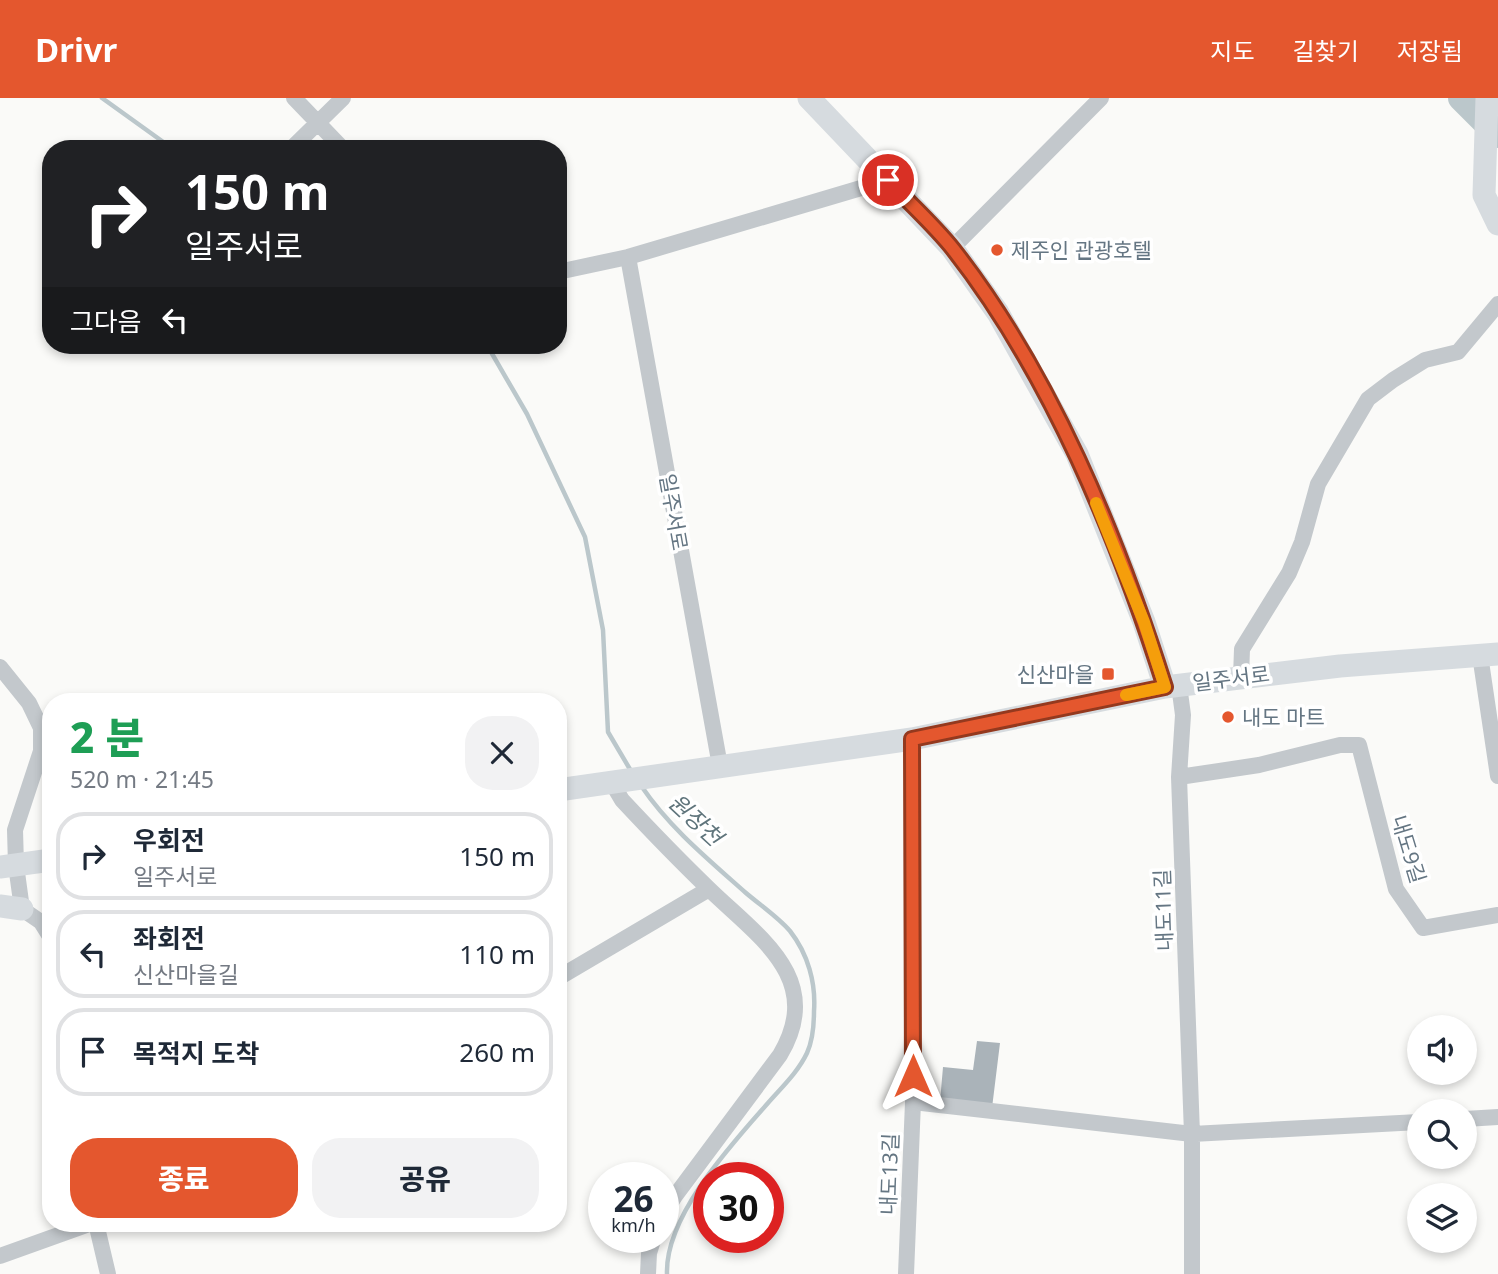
<!DOCTYPE html>
<html lang="ko">
<meta charset="utf-8">
<style>
:root{--surface:#fff;--page:#f2f2f3;--text:#1f2937;--muted:#747a83;--line:#e0e1e3;--accent:#e4572e}
body{margin:0;font-family:"Noto Sans","Noto Sans KR",sans-serif;background:var(--page);color:var(--text);height:100vh;display:flex;flex-direction:column;font-size:26px;white-space:nowrap}
*{box-sizing:border-box;margin:0}
p{font-size:23px;color:var(--muted)}
.icon{flex:none;width:38px;height:38px;fill:none;stroke:currentColor;stroke-width:2;stroke-linecap:round;stroke-linejoin:round}
.map{position:relative;flex:1;overflow:hidden}
.details{position:absolute;left:42px;top:595px;width:525px;height:539px;display:flex;flex-direction:column;background:var(--surface);border-radius:28px;box-shadow:0 4px 10px #0003}
.details>*{flex:none}
.hud{position:absolute;left:42px;top:42px;width:525px;height:214px;border-radius:28px;box-shadow:0 4px 10px #0003;background:#202124;color:#fff;overflow:hidden}
.tools{position:absolute;left:1407px;top:917px;display:grid;gap:14px}
.tools a{display:grid;place-items:center;width:70px;height:70px;border-radius:50%;background:var(--surface);box-shadow:0 4px 10px #0003;font-size:35px}
.speed{position:absolute;left:588px;top:1064px;display:flex;gap:14px;font-size:35px;font-weight:700;text-align:center}
.speed>*{display:grid;place-content:center;width:91px;height:91px;border-radius:50%;background:var(--surface);box-shadow:0 4px 10px #0003;line-height:1}
.speed small{font-size:18px;font-weight:400}
.speed .limit{border:10px solid #d22;background:#fff;color:#111}
.pin{position:absolute;display:grid;place-items:center;width:60px;height:60px;color:#fff;margin:-30px;border:4px solid #fff;border-radius:50%;box-shadow:0 2px 7px #0007}
.me{position:absolute;width:77px;margin:-38px;rotate:0deg;stroke-linejoin:round;filter:drop-shadow(0 0 5px #0008)}
.turn{display:flex;align-items:center;gap:24px;height:147px;padding:0 28px;font-size:32px}
.turn .icon{width:91px;height:91px;stroke-width:2.5}
.turn b{display:block;font-size:49px;line-height:60px}
.then{display:flex;align-items:center;height:66px;padding:0 28px;background:#0003;gap:14px;font-size:26px}
.round{display:grid;place-items:center;flex:none;width:74px;height:74px;border-radius:28px;background:var(--page)}
.head{display:flex;align-items:center;justify-content:space-between;height:119px;padding:0 28px}
h1{font-size:42px;font-weight:800;line-height:52px;color:#1e9e55}
.cta{display:flex;gap:14px;margin-top:auto;padding:14px 28px}
.cta a{flex:1;height:80px;border-radius:28px;background:var(--accent);color:#fff;font-size:28px;font-weight:800;line-height:80px;text-align:center}
.cta a+a{background:var(--page);color:var(--text)}
ul{padding:0;list-style:none}
li{display:flex;align-items:center;gap:21px;height:88px;margin:0 14px 10px;padding:0 14px;border:4px solid var(--line);border-radius:28px}
li div{flex:1}
li b{display:block;font-size:26px}
li em{font-style:normal}
header{display:flex;align-items:center;gap:42px;box-sizing:border-box;height:98px;padding:0 35px;background:var(--accent);color:#fff}
header strong{font-size:33px}
nav{display:flex;gap:38px;margin-inline-start:auto;font-size:24px}
.map>svg:first-child{display:block}
</style>
<header>
<strong>Drivr</strong>
<nav><a>지도</a><a>길찾기</a><a>저장됨</a></nav>
</header>
<div class="map">
<svg width="1498" height="1176" viewBox="0 0 1498 1176">
<rect width="100%" height="100%" fill="#fafaf8"/>
<g fill="none" stroke-linecap="round" stroke-linejoin="round">
<path stroke="#bbc7cb" stroke-width="4.5" d="M 102,0 L 173,51
M 487,247 L 527,316 L 585,439 L 603,532 L 608,634 L 631,673
M 642,689 C 669,729 709,762 746,795 C 760,807 778,819 790,833 C 808,856 816,885 814,913 C 814,926 812,944 807,955 C 798,974 782,989 768,1005 C 731,1047 665,1118 667,1176"/>
<path stroke="#bbc7cb" stroke-width="26" d="M 1461,0 L 1498,37"/>
</g>
<path fill="#aab3b9" d="M 977,943 L 1000,945 L 992,1010 L 940,1004 L 943,969 L 973,972 Z"/>
<g fill="none" stroke-linecap="round" stroke-linejoin="round">
<path stroke="#c3c8cc" stroke-width="16" d="M 294,0 L 343,51
M 291,51 L 343,0
M 952,150 L 1101,0
M 628,159 L 720,668
M 558,174 L 628,159 L 888,82
M 1480,557 L 1498,678
M 0,569 L 29,605 L 41,630 L 41,653 L 15,732 L 16,767 L 22,811 L 41,824 L 51,840
M 1241,579 L 1242,551 L 1289,475 L 1302,444 L 1318,386 L 1368,301 L 1393,282 L 1425,262 L 1458,254 L 1498,206
M 1179,587 L 1183,617 L 1179,679 L 1192,1036 L 1192,1176
M 1179,679 L 1259,667 L 1340,647 L 1359,647 L 1396,791 L 1423,830 L 1498,817
M 612,685 L 622,702 C 650,732 679,762 708,790 C 757,838 826,880 780,957 L 675,1098 L 663,1117
M 558,880 L 709,791
M 913,1004 L 1192,1036 L 1419,1024
M 1465,1021 L 1498,1019
M 96,1125 L 108,1176
M 0,1158 L 92,1125
M 648,1176 L 649,1155 L 654,1139
M 906,1176 L 913,1004 L 912,641"/>
<path stroke="#d6dbdf" stroke-width="23" d="M 809,0 L 952,150 L 998,215 L 1077,356 L 1144,524 L 1165,589
M 1487,0 L 1484,97 L 1498,126
M 558,692 L 912,641 L 1165,589 L 1340,568 L 1498,556
M 0,769 L 51,762
M 0,808 L 22,811"/>
</g>
<g fill="none" stroke-linecap="round" stroke-linejoin="round">
<g stroke="#94391e" stroke-width="18">
<path id="route" d="M 888,82 C 909,105 934,127 953,151 C 1051,276 1117,438 1165,589 L 912,641 L 913,978"/>
</g>
<use href="#route" stroke="#e4572e" stroke-width="12"/>
<path stroke="#f59e0b" stroke-width="12" d="M 1096,405 L 1144,524 L 1165,589 L 1126,597"/>
</g>
<g fill="#e4572e" stroke="#fff" stroke-width="2.5">
<circle cx="997" cy="152" r="7"/>
<rect x="1101" y="569" width="14" height="14" rx="3.5"/>
<circle cx="1228" cy="619" r="7"/>
</g>
<g text-anchor="middle" dominant-baseline="central" stroke-width="7" stroke-linejoin="round" paint-order="stroke">
<g font-size="21" fill="#657683" stroke="#fff" text-anchor="start">
<text x="1011" y="152">제주인 관광호텔</text>
<text x="1094" y="576" text-anchor="end">신산마을</text>
<text x="1242" y="619">내도 마트</text>
</g>
<g font-size="21" fill="#657683" stroke="#fff">
<text transform="translate(674 414) rotate(80)">일주서로</text>
<text transform="translate(1231 580) rotate(-7)">일주서로</text>
<text transform="translate(1409 751) rotate(73)">내도9길</text>
<text transform="translate(1163 812) rotate(-92)">내도11길</text>
<text transform="translate(889 1076) rotate(-88)">내도13길</text>
</g>
<g font-size="23" font-style="italic" fill="#60757c" stroke="#fff">
<text transform="translate(696 721) rotate(43)">원장천</text>
</g>
</g>
</svg>
<div class="tools">
<a><svg class="icon" aria-label="sound" viewBox="0 0 24 24"><path d="M4 9h4l5-4v14l-5-4H4zM17 9q2 3 0 6"/></svg></a>
<a><svg class="icon" aria-label="search" viewBox="0 0 24 24"><circle cx="10" cy="10" r="6"/><path d="M15 15l6 6"/></svg></a>
<a><svg class="icon" aria-label="layers" viewBox="0 0 24 24"><path d="M12 4l9 5-9 5-9-5zM3 14l9 5 9-5"/></svg></a>
</div>
<div class="speed"><div>26<small>km/h</small></div><div class="limit">30</div></div>
<div class="pin" style="left:888px;top:82px;background:#d93025"><svg class="icon" aria-label="arrive" viewBox="0 0 24 24"><path d="M6 21V4h12l-3 4 3 4H6"/></svg></div>
<svg class="me" style="left:913px;top:978px" viewBox="-20 -20 40 40"><path d="M0-17L14 15 0 8-14 15z" fill="#e4572e" stroke="#fff" stroke-width="4"/></svg>
<div class="hud">
<div class="turn"><svg class="icon" aria-label="right" viewBox="0 0 24 24"><path d="M7 20v-9h11M14 6l5 5-5 5"/></svg><div><b>150 m</b>일주서로</div></div>
<div class="then">그다음<svg class="icon" aria-label="left" viewBox="0 0 24 24"><path d="M17 20v-9H6M10 6l-5 5 5 5"/></svg></div>
</div>
<section class="details">
<div class="head"><div><h1>2 분</h1><p>520 m · 21:45</p></div><a class="round"><svg class="icon" aria-label="close" viewBox="0 0 24 24"><path d="M6 6l12 12M18 6L6 18"/></svg></a></div>
<ul>
<li><svg class="icon" aria-label="right" viewBox="0 0 24 24"><path d="M7 20v-9h11M14 6l5 5-5 5"/></svg><div><b>우회전</b><p>일주서로</p></div><em>150 m</em></li>
<li><svg class="icon" aria-label="left" viewBox="0 0 24 24"><path d="M17 20v-9H6M10 6l-5 5 5 5"/></svg><div><b>좌회전</b><p>신산마을길</p></div><em>110 m</em></li>
<li><svg class="icon" aria-label="arrive" viewBox="0 0 24 24"><path d="M6 21V4h12l-3 4 3 4H6"/></svg><div><b>목적지 도착</b></div><em>260 m</em></li>
</ul>
<div class="cta"><a>종료</a><a>공유</a></div>
</section>
</div>
